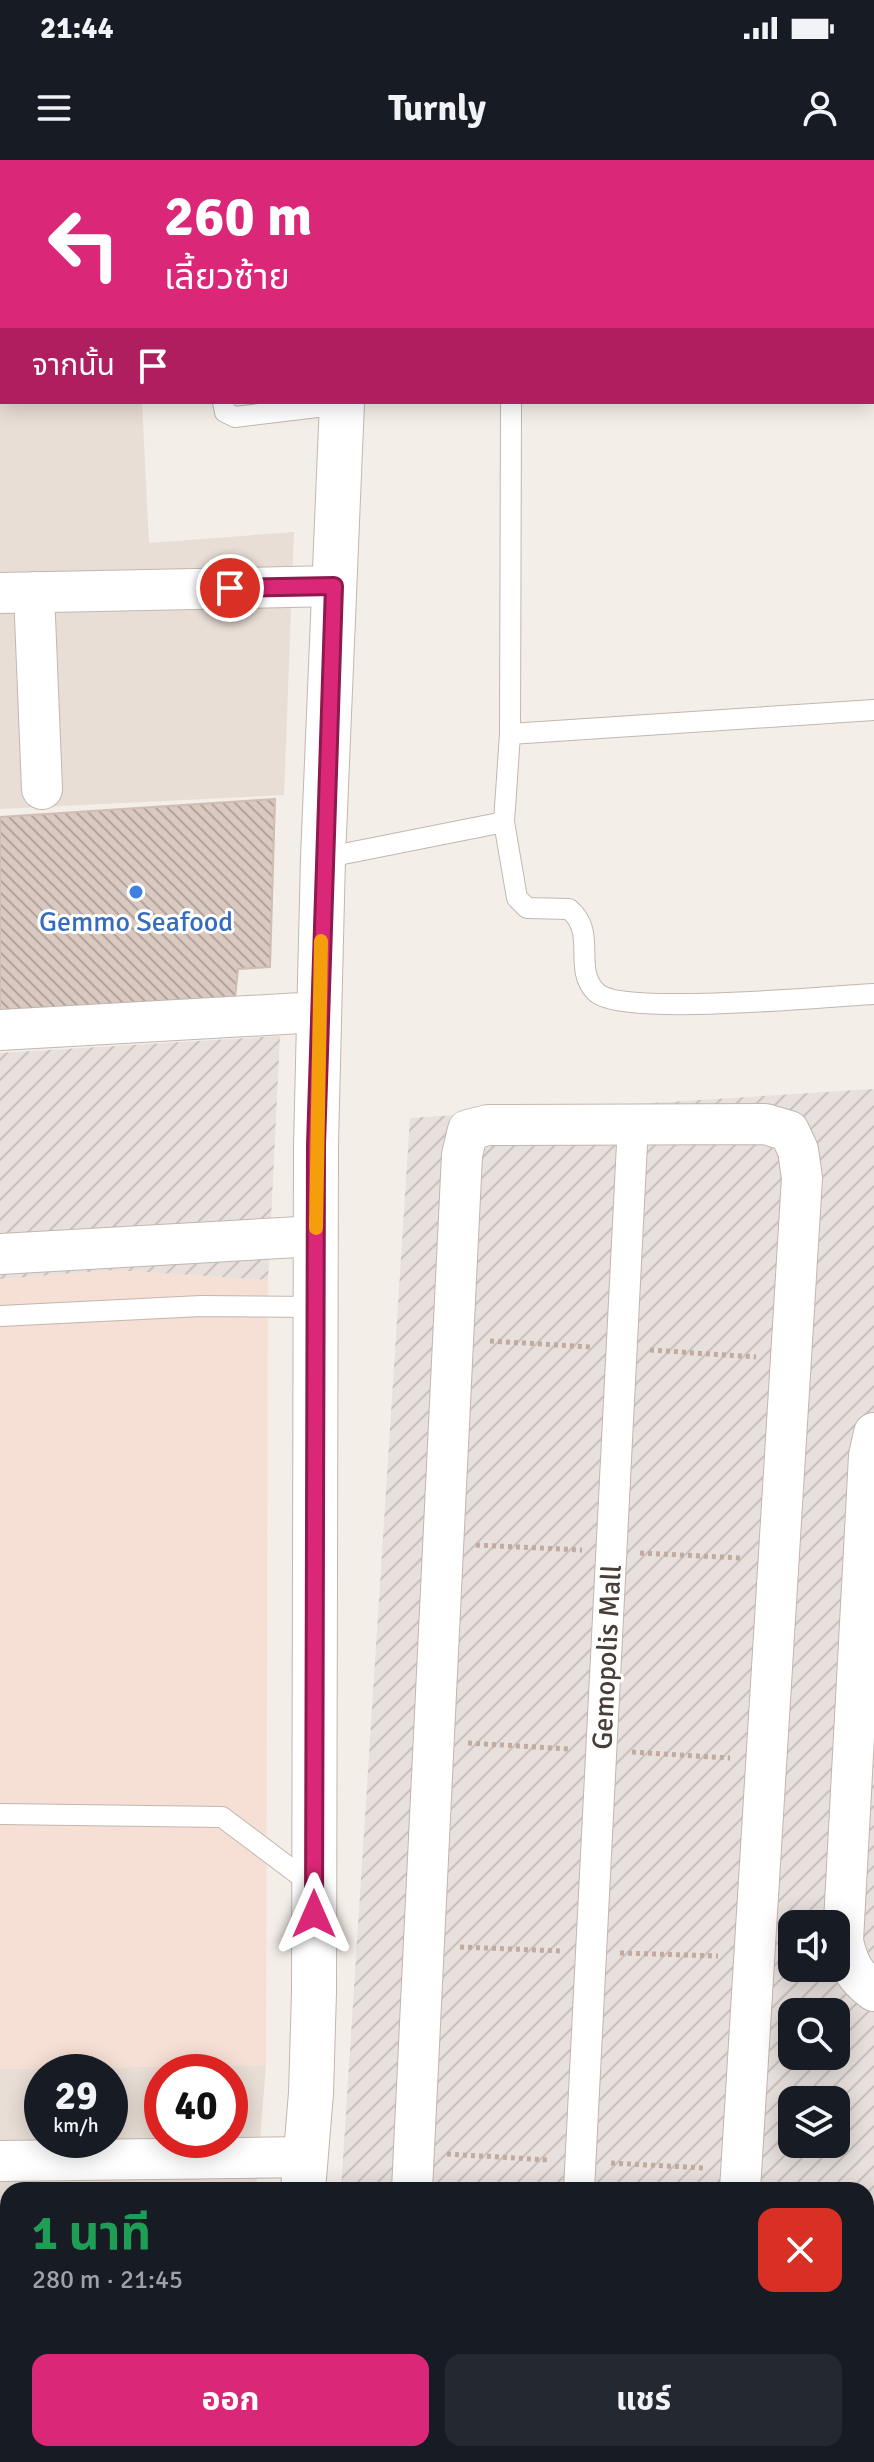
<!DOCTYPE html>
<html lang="th">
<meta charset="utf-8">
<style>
:root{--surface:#171b24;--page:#242831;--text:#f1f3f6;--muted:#9ea1a6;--accent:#db2777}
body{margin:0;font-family:Signika,"Noto Sans Thai",sans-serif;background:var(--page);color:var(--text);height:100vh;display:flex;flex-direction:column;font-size:30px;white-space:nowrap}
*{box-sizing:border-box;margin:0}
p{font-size:26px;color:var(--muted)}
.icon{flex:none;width:44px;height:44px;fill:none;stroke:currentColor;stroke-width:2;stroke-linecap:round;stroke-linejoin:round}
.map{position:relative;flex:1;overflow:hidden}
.drawer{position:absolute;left:0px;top:2022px;width:874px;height:280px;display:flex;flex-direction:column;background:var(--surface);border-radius:24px 24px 0 0;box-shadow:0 4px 20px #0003}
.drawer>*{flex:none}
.hud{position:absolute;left:0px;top:0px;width:874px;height:244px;box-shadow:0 4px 20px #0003;background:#db2777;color:#fff;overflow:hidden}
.controls{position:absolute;left:778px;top:1750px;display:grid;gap:16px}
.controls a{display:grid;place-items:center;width:72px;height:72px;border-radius:16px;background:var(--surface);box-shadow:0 4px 20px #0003;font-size:40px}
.speed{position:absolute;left:24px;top:1894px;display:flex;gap:16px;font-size:40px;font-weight:700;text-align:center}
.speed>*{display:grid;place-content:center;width:104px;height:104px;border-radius:50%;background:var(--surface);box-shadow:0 4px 20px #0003;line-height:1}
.speed small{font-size:20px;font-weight:400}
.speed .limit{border:12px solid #d22;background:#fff;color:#111}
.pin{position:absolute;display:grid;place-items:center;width:68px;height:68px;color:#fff;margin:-34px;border:4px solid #fff;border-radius:50%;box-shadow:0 2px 8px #0007}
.me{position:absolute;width:88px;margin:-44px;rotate:0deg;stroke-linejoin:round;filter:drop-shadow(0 0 6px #0008)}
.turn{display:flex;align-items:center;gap:28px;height:168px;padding:0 32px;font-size:36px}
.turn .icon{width:104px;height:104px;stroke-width:2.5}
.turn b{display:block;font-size:56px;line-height:68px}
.then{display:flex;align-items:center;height:76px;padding:0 32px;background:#0003;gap:16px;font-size:30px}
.round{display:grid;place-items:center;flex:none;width:84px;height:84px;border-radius:16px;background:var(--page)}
.headline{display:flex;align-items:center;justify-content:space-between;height:136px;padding:0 32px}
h1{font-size:48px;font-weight:700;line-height:60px;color:#1e9e55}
.primary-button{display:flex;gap:16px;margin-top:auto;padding:16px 32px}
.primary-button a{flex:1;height:92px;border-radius:16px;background:var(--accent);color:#fff;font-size:32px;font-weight:700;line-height:92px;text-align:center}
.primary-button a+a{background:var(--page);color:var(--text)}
.status{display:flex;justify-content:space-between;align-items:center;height:56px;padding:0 40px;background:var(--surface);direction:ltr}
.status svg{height:22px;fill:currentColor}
header{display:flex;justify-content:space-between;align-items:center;height:104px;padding:0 32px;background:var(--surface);font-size:36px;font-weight:700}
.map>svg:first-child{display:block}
</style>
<div class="status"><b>21:44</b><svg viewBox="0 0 49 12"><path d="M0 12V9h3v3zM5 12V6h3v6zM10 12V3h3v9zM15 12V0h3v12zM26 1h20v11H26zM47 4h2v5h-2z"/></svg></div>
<header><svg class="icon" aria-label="menu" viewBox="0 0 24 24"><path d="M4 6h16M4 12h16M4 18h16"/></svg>Turnly<svg class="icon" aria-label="person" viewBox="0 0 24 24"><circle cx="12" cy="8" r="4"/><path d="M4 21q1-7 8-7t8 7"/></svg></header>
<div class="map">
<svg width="874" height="2302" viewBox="0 0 874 2302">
<defs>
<pattern id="industrial-furrows" width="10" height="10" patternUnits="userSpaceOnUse" patternTransform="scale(2)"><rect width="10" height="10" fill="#e7e0dd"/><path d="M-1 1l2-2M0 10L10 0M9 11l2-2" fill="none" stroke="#c8c1be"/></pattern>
<pattern id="wetland-marsh" width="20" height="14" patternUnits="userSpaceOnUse" patternTransform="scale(2)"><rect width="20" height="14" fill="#dee9b1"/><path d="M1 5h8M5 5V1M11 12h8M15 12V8" fill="none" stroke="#c0c999"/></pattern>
<pattern id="building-back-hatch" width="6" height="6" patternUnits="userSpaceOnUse" patternTransform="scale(2)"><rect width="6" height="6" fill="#d9c9c1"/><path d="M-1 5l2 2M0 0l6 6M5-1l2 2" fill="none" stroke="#b2a49e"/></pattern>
</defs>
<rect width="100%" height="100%" fill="#f4eee8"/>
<path fill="#e8ded6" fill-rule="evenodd" d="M 0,184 L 2,242 L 142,242 L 149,383 L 294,372 L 284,635 L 0,649 Z
M 266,1905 L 256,2030 L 8,2030 L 8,2294 L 58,2294 L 57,2302 L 0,2302 L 0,1909 ZM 42,1912 L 110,1912 L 110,1980 L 42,1980 ZM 162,1912 L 230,1912 L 230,1980 L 162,1980 Z"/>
<path fill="#f6dfd4" d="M 115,1110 L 268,1120 L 266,1905 L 0,1909 L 0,1119 Z
M 58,2294 L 236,2294 L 235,2302 L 57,2302 Z"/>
<path fill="url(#industrial-furrows)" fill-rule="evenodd" d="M 280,876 L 268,1120 L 115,1110 L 0,1119 L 0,893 Z
M 874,929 L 874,2302 L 324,2302 L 324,2294 L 866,2294 L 866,2030 L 341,2030 L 410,958 ZM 792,1764 L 836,1764 L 836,1808 L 792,1808 ZM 792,1852 L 836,1852 L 836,1896 L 792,1896 ZM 792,1940 L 836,1940 L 836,1984 L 792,1984 Z"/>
<path fill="url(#wetland-marsh)" d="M 0,0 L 103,2 L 2,2 L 0,184 Z"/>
<path fill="url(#building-back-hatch)" stroke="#d1bdb1" stroke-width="2" d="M 275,639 L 270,807 L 238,809 L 235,838 L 0,855 L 0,657 Z
M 874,2069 L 874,2169 L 869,2168 Z"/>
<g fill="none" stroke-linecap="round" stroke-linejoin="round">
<g stroke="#c3b6ae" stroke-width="22">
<path id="service" d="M 860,0 L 860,2
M 522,2 L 523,0
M 872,130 L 874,153
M 223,242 L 225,252 L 235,257 L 342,244
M 510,574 L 874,550
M 504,662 L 517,738 L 527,748 L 569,749 C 598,773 572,808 596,832 C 620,857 829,836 874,834
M 323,698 L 504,662 L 510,574 L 511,242
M 0,1156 L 201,1146 L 317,1147
M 0,1654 L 222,1657 L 315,1727"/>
</g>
<g stroke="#c3b6ae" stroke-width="32">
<path id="pedestrian" d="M 579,2030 L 633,964"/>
</g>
<g stroke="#c3b6ae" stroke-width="42">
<path id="minor" d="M 34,432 L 42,629
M 0,433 L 334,426
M 0,870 L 319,852
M 0,1094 L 317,1076
M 874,1273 L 869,1296 L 843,1781 C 848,1804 855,1817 874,1831
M 0,2001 L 306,1997
M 412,2030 L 462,995 L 468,970 L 488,965 L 765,964 L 789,971 L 798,990 L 802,1018 L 740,2030
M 866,2263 L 874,2263
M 0,2284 L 8,2284
M 157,2294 L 281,2302
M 752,2294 L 757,2302"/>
</g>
<g stroke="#c3b6ae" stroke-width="46">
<path id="tertiary" d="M 351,2 L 351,0
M 303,2030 L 311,1933 L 314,1832 L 316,985 L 323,698 L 342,242
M 278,2302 L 279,2294"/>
</g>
<path stroke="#c2ab9c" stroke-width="5" stroke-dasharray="4 4" stroke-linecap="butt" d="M 490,1181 L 592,1187
M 650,1190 L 756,1197
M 476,1385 L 582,1390
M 640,1393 L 742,1398
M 468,1583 L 570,1589
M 632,1592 L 730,1598
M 460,1787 L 562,1791
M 620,1793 L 718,1796
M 447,1994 L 549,2000
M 611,2003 L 705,2008"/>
<use href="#service" stroke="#fff" stroke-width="20"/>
<use href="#pedestrian" stroke="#fff" stroke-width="30"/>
<use href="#minor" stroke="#fff" stroke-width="40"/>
<use href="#tertiary" stroke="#fff" stroke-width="44"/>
</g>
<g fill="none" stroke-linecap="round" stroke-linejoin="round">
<g stroke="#8e194d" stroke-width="20">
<path id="route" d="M 230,428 L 334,426 L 316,985 L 314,1754"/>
</g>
<use href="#route" stroke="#db2777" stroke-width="14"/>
<path stroke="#f59e0b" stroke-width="14" d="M 316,1068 L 321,781"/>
</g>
<circle fill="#3f7fe0" stroke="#fff" stroke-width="3" cx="136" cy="732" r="8"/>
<g text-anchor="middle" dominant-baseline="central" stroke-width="6" stroke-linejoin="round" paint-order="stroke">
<g font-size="28" fill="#366cbe" stroke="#fff">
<text x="136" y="762">Gemmo Seafood</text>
</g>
<g font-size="28" fill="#483d37" stroke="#fff">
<text transform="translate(607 1497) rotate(-87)">Gemopolis Mall</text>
</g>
</g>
</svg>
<div class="controls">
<a><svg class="icon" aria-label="sound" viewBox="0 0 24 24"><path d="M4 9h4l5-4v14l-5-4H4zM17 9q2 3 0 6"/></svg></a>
<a><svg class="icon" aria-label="search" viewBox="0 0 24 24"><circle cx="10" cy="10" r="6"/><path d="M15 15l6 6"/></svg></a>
<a><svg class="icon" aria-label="layers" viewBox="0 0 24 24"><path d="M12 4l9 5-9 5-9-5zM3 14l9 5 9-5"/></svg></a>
</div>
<div class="speed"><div>29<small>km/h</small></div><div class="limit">40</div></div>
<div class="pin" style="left:230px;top:428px;background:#d93025"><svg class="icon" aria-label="arrive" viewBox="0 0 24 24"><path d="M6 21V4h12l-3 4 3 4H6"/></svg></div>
<svg class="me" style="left:314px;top:1754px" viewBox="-20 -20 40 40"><path d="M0-17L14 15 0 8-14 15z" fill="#db2777" stroke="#fff" stroke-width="4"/></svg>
<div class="hud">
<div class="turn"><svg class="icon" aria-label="left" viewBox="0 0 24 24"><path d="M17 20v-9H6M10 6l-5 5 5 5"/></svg><div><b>260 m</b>เลี้ยวซ้าย</div></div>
<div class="then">จากนั้น<svg class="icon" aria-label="arrive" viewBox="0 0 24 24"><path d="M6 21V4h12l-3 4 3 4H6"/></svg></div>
</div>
<section class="drawer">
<div class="headline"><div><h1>1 นาที</h1><p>280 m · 21:45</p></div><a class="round" style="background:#d93025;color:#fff"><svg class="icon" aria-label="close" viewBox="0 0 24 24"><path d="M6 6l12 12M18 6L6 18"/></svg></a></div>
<div class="primary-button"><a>ออก</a><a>แชร์</a></div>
</section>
</div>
